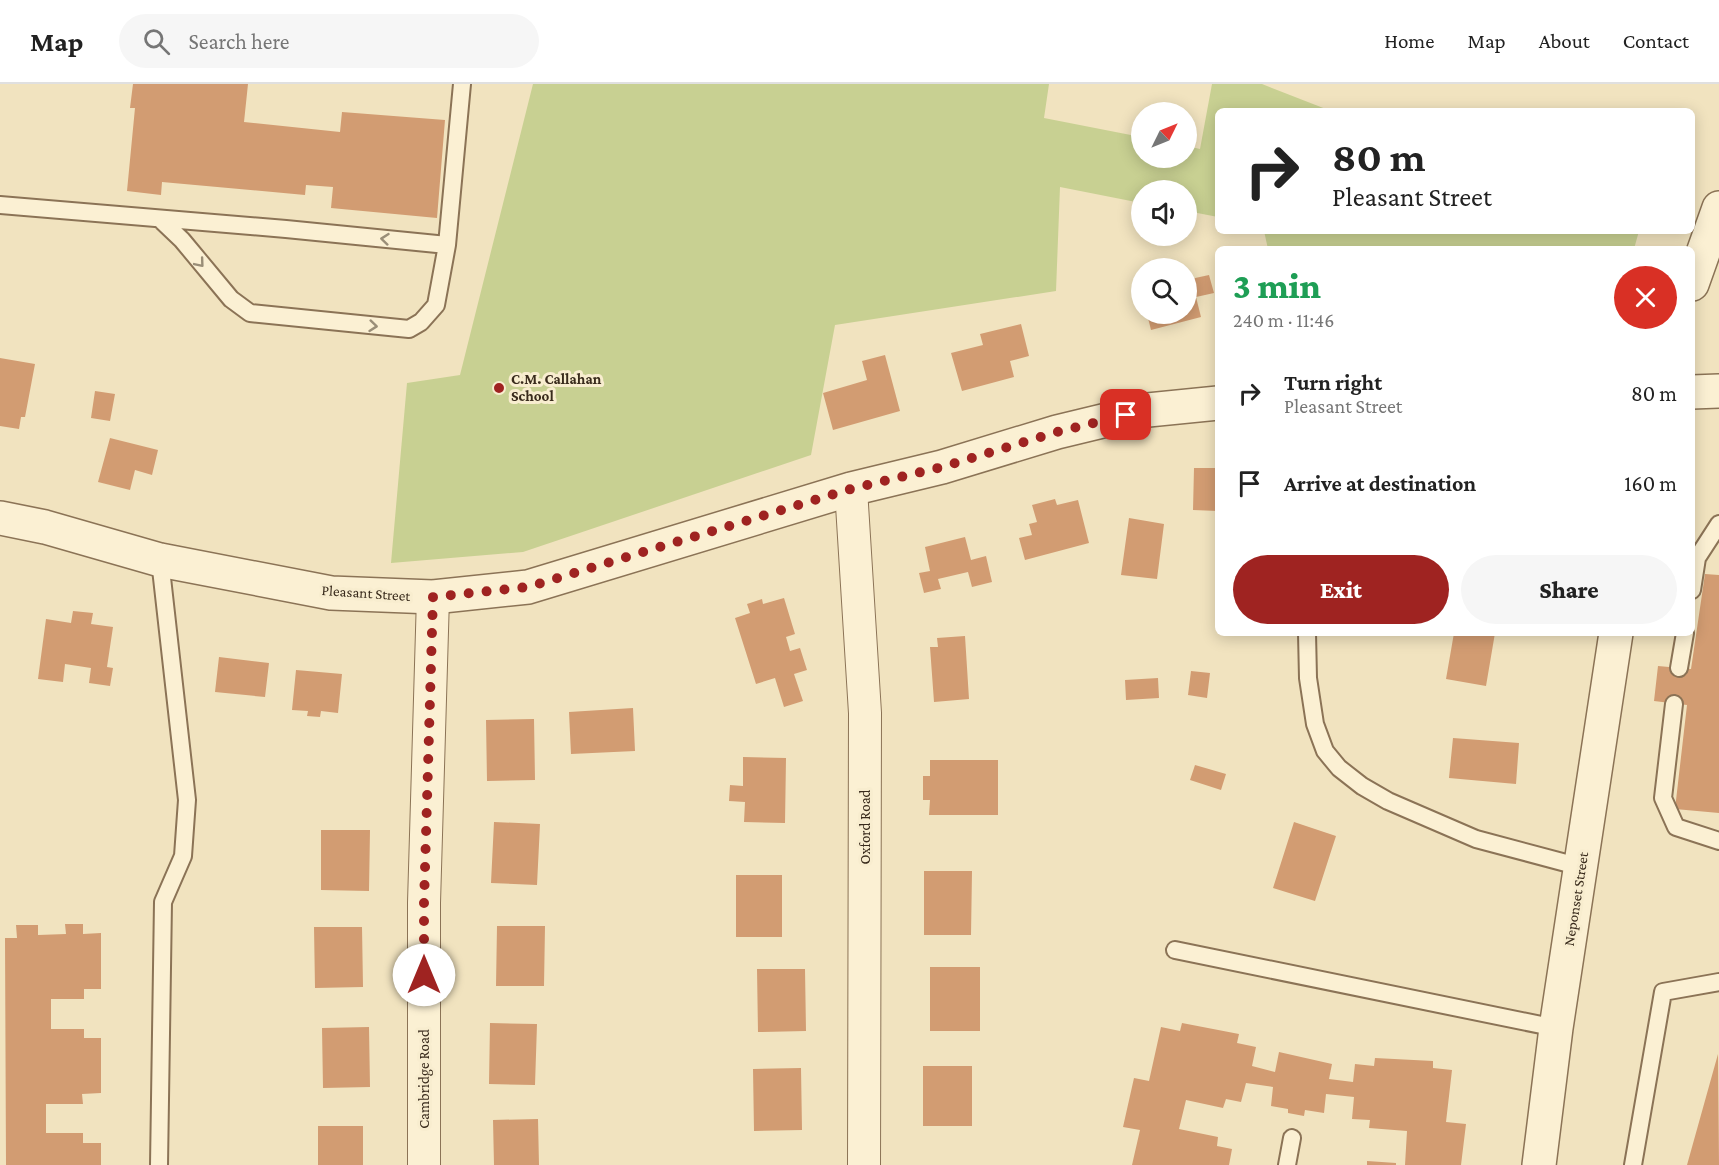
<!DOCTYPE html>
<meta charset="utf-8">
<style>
:root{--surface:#fff;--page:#f6f6f6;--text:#222;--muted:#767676;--line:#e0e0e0;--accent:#9f2321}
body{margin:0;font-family:"Crimson Pro",serif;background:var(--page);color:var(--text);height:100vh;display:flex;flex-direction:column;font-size:22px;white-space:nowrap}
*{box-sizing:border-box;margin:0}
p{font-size:20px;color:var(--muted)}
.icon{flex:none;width:33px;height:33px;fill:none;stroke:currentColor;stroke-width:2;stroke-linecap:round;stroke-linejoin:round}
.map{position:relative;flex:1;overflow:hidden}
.details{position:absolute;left:1215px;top:162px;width:480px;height:390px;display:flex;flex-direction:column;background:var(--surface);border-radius:9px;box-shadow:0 3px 15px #0003}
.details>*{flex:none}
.banner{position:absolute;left:1215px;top:24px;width:480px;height:126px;border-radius:9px;box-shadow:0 3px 15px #0003;background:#fff;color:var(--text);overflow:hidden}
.needle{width:39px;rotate:47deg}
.controls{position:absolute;left:1131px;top:18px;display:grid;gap:12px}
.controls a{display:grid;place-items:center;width:66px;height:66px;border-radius:50%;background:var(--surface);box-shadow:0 3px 15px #0003;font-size:30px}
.pin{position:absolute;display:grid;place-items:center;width:51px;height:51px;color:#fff;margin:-26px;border-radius:12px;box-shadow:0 3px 9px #0006}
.me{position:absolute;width:66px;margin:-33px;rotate:0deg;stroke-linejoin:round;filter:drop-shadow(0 0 4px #0008)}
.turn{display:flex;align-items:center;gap:21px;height:126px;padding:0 18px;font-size:27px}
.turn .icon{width:78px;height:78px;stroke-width:2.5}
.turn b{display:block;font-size:42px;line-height:51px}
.round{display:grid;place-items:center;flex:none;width:63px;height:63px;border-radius:32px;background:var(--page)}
.summary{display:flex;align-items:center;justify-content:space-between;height:102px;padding:0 18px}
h1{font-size:36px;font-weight:800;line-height:45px;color:#1e9e55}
.cta{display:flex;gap:12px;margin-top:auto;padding:12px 18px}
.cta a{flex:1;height:69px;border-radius:36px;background:var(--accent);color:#fff;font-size:24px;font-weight:800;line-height:69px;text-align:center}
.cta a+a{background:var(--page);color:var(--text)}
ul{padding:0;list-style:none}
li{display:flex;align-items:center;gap:18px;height:90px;padding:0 18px}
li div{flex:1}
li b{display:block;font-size:22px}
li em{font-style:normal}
header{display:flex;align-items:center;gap:36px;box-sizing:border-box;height:84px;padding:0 30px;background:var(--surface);border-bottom:2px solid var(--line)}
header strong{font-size:28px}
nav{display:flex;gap:33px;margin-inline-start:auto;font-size:21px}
.search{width:420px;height:54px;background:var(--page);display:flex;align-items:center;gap:15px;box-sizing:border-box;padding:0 21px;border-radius:33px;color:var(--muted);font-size:22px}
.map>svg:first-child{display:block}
</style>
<header>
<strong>Map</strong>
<div class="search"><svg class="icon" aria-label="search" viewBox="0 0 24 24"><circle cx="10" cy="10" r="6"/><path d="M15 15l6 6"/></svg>Search here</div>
<nav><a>Home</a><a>Map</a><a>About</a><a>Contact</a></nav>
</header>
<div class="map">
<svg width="1719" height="1081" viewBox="0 0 1719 1081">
<rect width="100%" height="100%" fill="#f1e3bf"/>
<path fill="#c8d092" d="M 533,0 L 1049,0 L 1044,34 L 1141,53 L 1142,74 L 1186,74 L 1187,62 L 1200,65 L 1212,0 L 1262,0 L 1331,27 L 1218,27 L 1218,133 L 1187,127 L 1186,106 L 1142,106 L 1141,119 L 1060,103 L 1056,207 L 835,241 L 811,371 L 523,468 L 391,479 L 407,299 L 460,291 Z
M 1264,147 L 1639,147 L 1634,165 L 1268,165 Z"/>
<path fill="#d29c72" d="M 133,0 L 248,0 L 244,38 L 340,48 L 342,28 L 445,36 L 437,134 L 331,124 L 333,103 L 306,101 L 305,111 L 162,98 L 161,111 L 127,107 L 135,24 L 130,24 Z
M 1209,191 L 1214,209 L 1196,213 L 1201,233 L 1151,246 L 1147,230 L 1186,230 L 1186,196 Z
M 1021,240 L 1029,272 L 1010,277 L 1014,293 L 962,307 L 951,269 L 983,261 L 980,250 Z
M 885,271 L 900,327 L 833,346 L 823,309 L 867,296 L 862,277 Z
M 0,274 L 35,280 L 25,333 L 21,333 L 19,345 L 0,342 Z
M 95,307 L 115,310 L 110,337 L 91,334 Z
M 110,354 L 158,366 L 152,391 L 135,386 L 130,406 L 98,398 Z
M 1194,384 L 1218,384 L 1218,427 L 1193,426 Z
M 1055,415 L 1057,421 L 1078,416 L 1089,459 L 1025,476 L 1019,454 L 1032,451 L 1029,440 L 1037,438 L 1032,421 Z
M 1129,434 L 1164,440 L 1157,495 L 1121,491 Z
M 965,453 L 971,476 L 986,472 L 992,498 L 972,503 L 968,488 L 938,495 L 941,505 L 924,509 L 919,489 L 930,487 L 925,463 Z
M 1705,490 L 1719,491 L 1719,729 L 1675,725 L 1687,621 L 1654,617 L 1658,582 L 1691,585 Z
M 784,514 L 795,550 L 786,553 L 790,567 L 800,564 L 807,586 L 794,590 L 803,617 L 784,623 L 775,594 L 756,600 L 735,534 L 750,529 L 747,520 L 762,515 L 763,520 Z
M 73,527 L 93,529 L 91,540 L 113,543 L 107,583 L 113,584 L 110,602 L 89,599 L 91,584 L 65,580 L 63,598 L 38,595 L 46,535 L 71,539 Z
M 1454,549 L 1495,549 L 1486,602 L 1446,595 Z
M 965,552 L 969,615 L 934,618 L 930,563 L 938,563 L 937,554 Z
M 219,573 L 269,579 L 265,613 L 215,608 Z
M 296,586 L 342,590 L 338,629 L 321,627 L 320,633 L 307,632 L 308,627 L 292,626 Z
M 1191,587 L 1210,589 L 1207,614 L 1188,611 Z
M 1158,594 L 1159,614 L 1126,616 L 1125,596 Z
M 633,624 L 635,667 L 571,670 L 569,628 Z
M 534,635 L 535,696 L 487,697 L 486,636 Z
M 1453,654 L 1519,659 L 1516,700 L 1449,694 Z
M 743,673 L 786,674 L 785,739 L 744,738 L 745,718 L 729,717 L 730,701 L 743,702 Z
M 930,676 L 998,676 L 998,731 L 929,731 L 930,716 L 923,716 L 923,692 L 930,692 Z
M 1195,681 L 1226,690 L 1221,706 L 1190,696 Z
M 494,738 L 540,740 L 537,801 L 491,799 Z
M 1294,738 L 1336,752 L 1315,817 L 1273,804 Z
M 321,746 L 370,746 L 369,807 L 321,806 Z
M 924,787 L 972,787 L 971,851 L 924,851 Z
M 736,791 L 782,791 L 782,853 L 736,853 Z
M 65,840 L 83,840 L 83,850 L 101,849 L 101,905 L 84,905 L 84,915 L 51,915 L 51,945 L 84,945 L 84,954 L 101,954 L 101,1009 L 82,1010 L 83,1020 L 46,1020 L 46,1049 L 83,1049 L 83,1059 L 101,1059 L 101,1081 L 6,1081 L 5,854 L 17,854 L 16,841 L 38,841 L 38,851 L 66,850 Z
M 497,842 L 545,842 L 544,902 L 496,902 Z
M 314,843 L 362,843 L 363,903 L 315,904 Z
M 930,883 L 980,883 L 980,947 L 930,947 Z
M 757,885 L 805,885 L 806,947 L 758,948 Z
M 490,939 L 537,940 L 535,1001 L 489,1000 Z
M 1182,939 L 1239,950 L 1237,959 L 1256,963 L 1252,982 L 1275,988 L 1279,968 L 1332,980 L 1329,995 L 1353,998 L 1355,980 L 1374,982 L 1375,974 L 1433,977 L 1433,984 L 1452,986 L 1446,1038 L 1466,1040 L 1461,1081 L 1405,1081 L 1407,1047 L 1369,1044 L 1370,1036 L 1352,1035 L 1354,1013 L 1326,1010 L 1324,1029 L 1305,1026 L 1304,1032 L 1288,1029 L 1288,1025 L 1271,1022 L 1273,1003 L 1246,999 L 1241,1018 L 1226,1015 L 1223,1024 L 1186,1016 L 1179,1045 L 1218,1053 L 1217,1062 L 1232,1065 L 1229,1081 L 1132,1081 L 1140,1046 L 1123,1043 L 1134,994 L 1149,997 L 1161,943 L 1180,947 Z
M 369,943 L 370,1003 L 323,1004 L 322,944 Z
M 1718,970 L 1719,1081 L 1687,1081 Z
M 923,982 L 972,982 L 972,1042 L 923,1042 Z
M 801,984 L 802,1046 L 754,1047 L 753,985 Z
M 538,1035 L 539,1081 L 494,1081 L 493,1036 Z
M 318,1042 L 363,1042 L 363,1081 L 318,1081 Z
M 1367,1077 L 1396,1079 L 1396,1081 L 1367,1081 Z"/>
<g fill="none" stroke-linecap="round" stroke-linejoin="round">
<g stroke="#8b7356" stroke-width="20">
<path id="service" d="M 0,121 L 286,145 L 447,161 L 436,221 L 421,238 L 409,245 L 250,229 L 231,215 L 182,156 L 161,136
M 447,161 L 462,0
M 1692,506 L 1697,474 L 1719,440
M 1307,549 L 1308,594 L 1315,640 L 1325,667 L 1339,684 L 1362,702 L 1388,717 L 1476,755 L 1581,783
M 1679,584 L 1685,549
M 1674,620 L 1663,714 L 1676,743 L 1719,757
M 1175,866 L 1556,944
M 159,1081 L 163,818 L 183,772 L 187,716 L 160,476
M 1287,1081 L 1292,1054
M 1633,1081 L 1663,908 L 1719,898"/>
</g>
<g stroke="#8b7356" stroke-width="34">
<path id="minor" d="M 851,405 L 865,629 L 864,1081
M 424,1081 L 424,819 L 433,513"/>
</g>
<g stroke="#8b7356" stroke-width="36">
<path id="tertiary" d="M 1692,200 L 1719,124
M 1692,308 L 1719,307
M 0,434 L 45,443 L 160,476 L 331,509 L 433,513 L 528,503 L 851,405 L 942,383 L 1057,348 L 1148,326 L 1218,319
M 1539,1081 L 1556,944 L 1616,549"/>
</g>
<use href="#service" stroke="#fbf0d3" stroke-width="16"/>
<use href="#minor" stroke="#fbf0d3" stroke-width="32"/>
<use href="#tertiary" stroke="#fbf0d3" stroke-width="33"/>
</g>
<defs><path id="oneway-chevron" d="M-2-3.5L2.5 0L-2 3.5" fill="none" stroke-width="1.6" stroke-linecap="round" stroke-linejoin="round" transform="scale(1.5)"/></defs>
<g stroke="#9a8e78">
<use href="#oneway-chevron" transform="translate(385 155) rotate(-174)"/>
<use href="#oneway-chevron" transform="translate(200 179) rotate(50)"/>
<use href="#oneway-chevron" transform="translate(373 242) rotate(6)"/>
</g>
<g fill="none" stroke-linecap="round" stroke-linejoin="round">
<path stroke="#9f2321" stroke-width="10" stroke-dasharray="0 18" d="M 424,891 L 424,819 L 433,513 L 528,503 L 851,405 L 942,383 L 1057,348 L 1126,331"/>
</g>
<circle fill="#9f2321" stroke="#f8edcf" stroke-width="2" cx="499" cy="304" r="6"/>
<g text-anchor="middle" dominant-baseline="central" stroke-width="6" stroke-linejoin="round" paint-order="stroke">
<g font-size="15" font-weight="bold" fill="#392b1c" stroke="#f8edcf" text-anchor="start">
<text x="511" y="295">C.M. Callahan<tspan x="511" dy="17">School</tspan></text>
</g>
<g font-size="15" fill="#392b1c" stroke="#f8edcf">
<text transform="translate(366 509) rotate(4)">Pleasant Street</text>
<text transform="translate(865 743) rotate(-90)">Oxford Road</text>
<text transform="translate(1576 815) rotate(-81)">Neponset Street</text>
<text transform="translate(424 995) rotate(-90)">Cambridge Road</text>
</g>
</g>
</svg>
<div class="controls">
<a><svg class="needle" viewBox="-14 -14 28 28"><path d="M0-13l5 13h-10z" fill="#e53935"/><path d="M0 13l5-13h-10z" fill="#767676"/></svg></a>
<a><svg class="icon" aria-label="sound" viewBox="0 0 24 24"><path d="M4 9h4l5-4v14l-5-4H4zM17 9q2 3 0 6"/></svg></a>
<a><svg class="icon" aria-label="search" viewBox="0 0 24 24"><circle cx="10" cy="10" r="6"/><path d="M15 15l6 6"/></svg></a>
</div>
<div class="pin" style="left:1126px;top:331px;background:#d93025"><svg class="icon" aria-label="arrive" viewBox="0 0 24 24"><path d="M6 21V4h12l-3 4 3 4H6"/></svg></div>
<svg class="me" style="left:424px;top:891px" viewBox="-20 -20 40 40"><circle r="19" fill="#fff"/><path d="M0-13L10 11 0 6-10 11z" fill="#9f2321"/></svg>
<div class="banner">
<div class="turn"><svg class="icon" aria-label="right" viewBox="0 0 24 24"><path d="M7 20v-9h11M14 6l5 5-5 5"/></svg><div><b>80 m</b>Pleasant Street</div></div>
</div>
<section class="details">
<div class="summary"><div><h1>3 min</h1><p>240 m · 11:46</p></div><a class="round" style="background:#d93025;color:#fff"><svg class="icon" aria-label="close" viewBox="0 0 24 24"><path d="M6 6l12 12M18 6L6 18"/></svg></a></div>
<ul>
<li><svg class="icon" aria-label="right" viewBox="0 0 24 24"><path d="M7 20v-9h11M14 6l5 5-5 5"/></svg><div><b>Turn right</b><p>Pleasant Street</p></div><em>80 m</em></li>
<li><svg class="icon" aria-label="arrive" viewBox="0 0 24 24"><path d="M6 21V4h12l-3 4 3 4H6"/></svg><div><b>Arrive at destination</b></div><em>160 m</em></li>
</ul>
<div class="cta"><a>Exit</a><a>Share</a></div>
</section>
</div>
